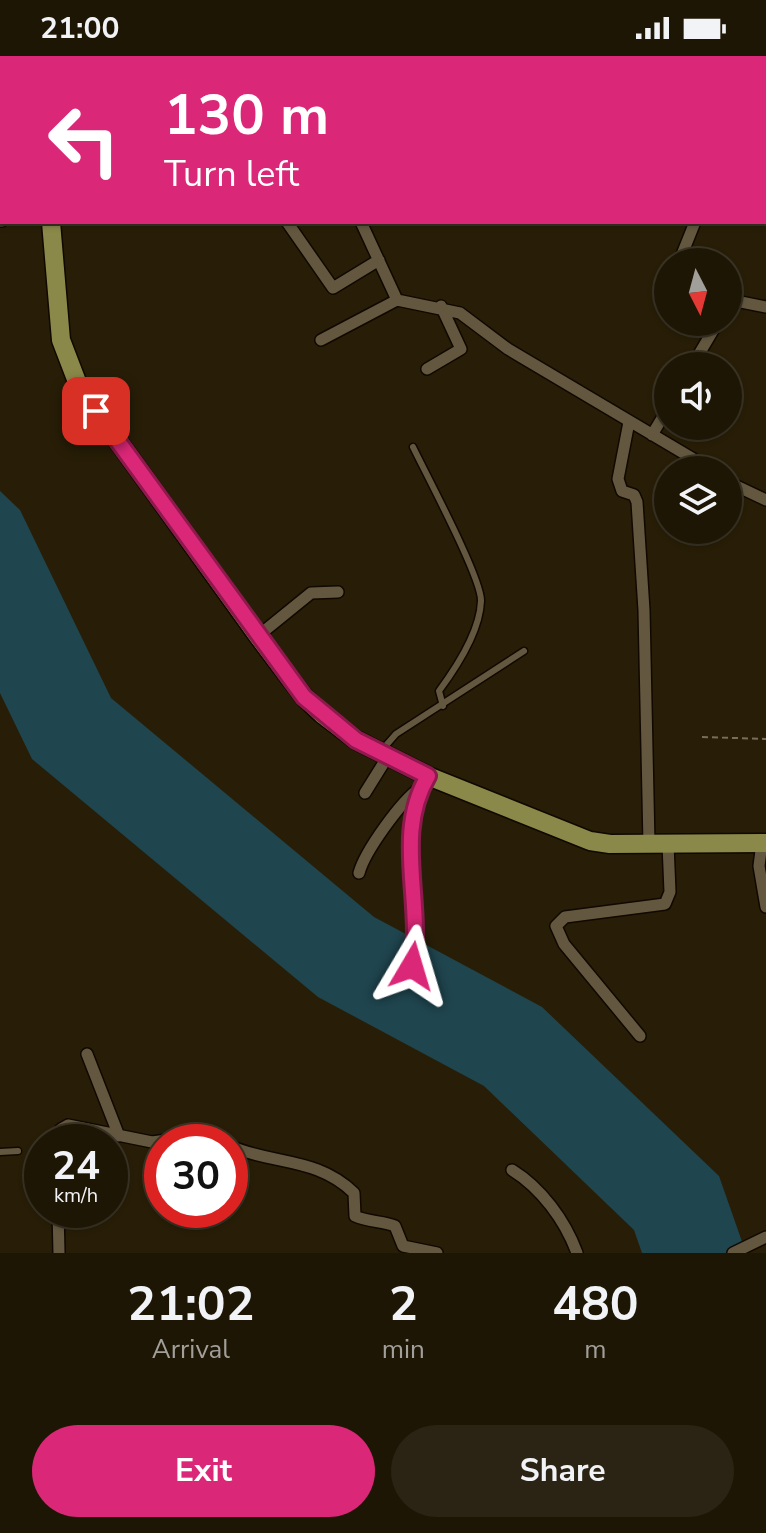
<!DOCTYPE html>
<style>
:root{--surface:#1e1605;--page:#2b2313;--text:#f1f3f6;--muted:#a19f9a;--line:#3c3527;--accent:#db2777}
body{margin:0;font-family:"Nunito Sans",sans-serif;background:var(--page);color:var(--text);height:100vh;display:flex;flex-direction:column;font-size:30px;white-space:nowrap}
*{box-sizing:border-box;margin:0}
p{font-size:26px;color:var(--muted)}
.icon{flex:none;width:44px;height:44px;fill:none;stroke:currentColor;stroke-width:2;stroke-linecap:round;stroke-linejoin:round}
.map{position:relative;height:1197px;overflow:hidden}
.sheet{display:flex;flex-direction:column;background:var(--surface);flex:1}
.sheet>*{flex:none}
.top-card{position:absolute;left:0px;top:0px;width:766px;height:168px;box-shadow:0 2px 6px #0004,0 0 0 2px var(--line);background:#db2777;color:#fff;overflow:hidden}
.needle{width:52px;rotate:174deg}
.controls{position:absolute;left:654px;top:192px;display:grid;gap:16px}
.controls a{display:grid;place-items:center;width:88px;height:88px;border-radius:50%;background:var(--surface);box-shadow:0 2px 6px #0004,0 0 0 2px var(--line);font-size:40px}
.speed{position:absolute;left:24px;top:1068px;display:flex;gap:16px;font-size:40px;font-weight:700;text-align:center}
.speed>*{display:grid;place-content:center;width:104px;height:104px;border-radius:50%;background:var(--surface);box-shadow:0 2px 6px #0004,0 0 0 2px var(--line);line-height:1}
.speed small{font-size:20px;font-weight:400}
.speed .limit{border:12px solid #d22;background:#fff;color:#111}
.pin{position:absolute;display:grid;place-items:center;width:68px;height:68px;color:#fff;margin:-34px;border-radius:16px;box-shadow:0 4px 12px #0006}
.me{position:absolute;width:88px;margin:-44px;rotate:7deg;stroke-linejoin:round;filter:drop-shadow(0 0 6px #0008)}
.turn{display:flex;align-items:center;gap:28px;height:168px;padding:0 32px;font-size:36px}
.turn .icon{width:104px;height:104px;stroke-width:2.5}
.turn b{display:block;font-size:56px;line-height:68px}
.eta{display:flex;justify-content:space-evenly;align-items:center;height:136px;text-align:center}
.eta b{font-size:48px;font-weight:700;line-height:56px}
.button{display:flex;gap:16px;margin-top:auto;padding:16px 32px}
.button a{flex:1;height:92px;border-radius:48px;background:var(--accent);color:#fff;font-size:32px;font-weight:700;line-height:92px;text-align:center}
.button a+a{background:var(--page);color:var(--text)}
.status{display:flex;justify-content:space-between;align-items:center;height:56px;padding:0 40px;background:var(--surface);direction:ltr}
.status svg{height:22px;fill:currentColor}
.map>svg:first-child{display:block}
</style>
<div class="status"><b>21:00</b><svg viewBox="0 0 49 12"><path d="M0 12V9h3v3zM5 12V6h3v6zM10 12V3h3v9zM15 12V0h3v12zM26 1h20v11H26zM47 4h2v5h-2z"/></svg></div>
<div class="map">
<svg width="766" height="1197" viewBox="0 0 766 1197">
<rect width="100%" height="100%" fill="#281e07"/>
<path fill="#1f454f" d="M 0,435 L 20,454 L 111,642 L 374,861 L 542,951 L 719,1120 L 746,1197 L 642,1197 L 634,1174 L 484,1030 L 318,941 L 32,703 L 0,637 Z"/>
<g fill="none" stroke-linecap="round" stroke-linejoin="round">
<g stroke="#110800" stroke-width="9">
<path id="lane" d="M 413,391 C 426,418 482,523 481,545 C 480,575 456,612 439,635 L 443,650
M 382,694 L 396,678 L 524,595
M 0,1096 L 18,1095"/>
</g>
<g stroke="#110800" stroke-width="14">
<path id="street" d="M 246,0 L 247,2
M 145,2 L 147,0
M 0,165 L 2,165
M 287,166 L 333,232 L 379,204
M 361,166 L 397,244 L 460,257 L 508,293 L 712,414
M 679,206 L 695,166
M 731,244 L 766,251
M 321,284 L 397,244
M 692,310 L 718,266
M 427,313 L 461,293 L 441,250
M 629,366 L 618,423 L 622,435 L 634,439 L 637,446 L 644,554 L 649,788
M 652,379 L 668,352
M 728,426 L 766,444
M 258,580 L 311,537 L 338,536
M 365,737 L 388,700
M 762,787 L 759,810 L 766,851
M 359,817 C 365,795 401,745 420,732
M 412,910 C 424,846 392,779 428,720
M 640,980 L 564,888 L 556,870 L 565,861 L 665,848 L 670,836 L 668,788
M 87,998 L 119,1080
M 60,1086 L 61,1073 L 68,1069 L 152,1086 L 196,1080 L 220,1086
M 230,1090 C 274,1109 317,1101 354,1137 L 355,1160 C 368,1166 383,1165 395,1170 L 403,1190 L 437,1197
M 512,1114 C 541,1132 565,1164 577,1197
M 58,1154 L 59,1197
M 733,1197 L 766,1181"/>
</g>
<g stroke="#110800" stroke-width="21">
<path id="primary" d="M 41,0 L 41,2
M 51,166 L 61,284 L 79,331 L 258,580 L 304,641 L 322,658 L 356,684 L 428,720 L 590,785 L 610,788 L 766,787"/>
</g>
<path stroke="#776f5b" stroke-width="2" stroke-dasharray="6 4" stroke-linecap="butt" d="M 702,681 L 766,683"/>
<use href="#lane" stroke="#63583f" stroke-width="6"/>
<use href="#street" stroke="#63583f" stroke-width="11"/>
<use href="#primary" stroke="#8b8949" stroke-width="18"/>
</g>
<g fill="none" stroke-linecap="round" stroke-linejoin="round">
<g stroke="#8e194d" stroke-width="20">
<path id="route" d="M 96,355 L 304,641 L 356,684 L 428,720 C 393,779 424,846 412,910"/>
</g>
<use href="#route" stroke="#db2777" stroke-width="14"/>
</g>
</svg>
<div class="controls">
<a><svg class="needle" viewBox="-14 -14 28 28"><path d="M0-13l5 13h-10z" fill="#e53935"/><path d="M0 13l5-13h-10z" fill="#a19f9a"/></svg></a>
<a><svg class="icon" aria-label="sound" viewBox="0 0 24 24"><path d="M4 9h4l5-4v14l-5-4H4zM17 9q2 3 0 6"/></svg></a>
<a><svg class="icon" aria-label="layers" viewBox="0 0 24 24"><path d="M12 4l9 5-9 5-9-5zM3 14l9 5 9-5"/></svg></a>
</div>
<div class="speed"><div>24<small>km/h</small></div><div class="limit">30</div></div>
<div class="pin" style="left:96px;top:355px;background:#d93025"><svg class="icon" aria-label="arrive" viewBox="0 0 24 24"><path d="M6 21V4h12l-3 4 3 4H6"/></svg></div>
<svg class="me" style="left:412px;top:910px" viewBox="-20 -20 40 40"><path d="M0-17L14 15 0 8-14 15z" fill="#db2777" stroke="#fff" stroke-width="4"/></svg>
<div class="top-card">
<div class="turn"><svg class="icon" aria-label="left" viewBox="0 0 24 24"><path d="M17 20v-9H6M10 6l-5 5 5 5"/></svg><div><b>130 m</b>Turn left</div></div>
</div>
</div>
<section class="sheet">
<div class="eta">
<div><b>21:02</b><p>Arrival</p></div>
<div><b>2</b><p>min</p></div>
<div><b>480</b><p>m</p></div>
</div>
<div class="button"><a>Exit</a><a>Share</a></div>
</section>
